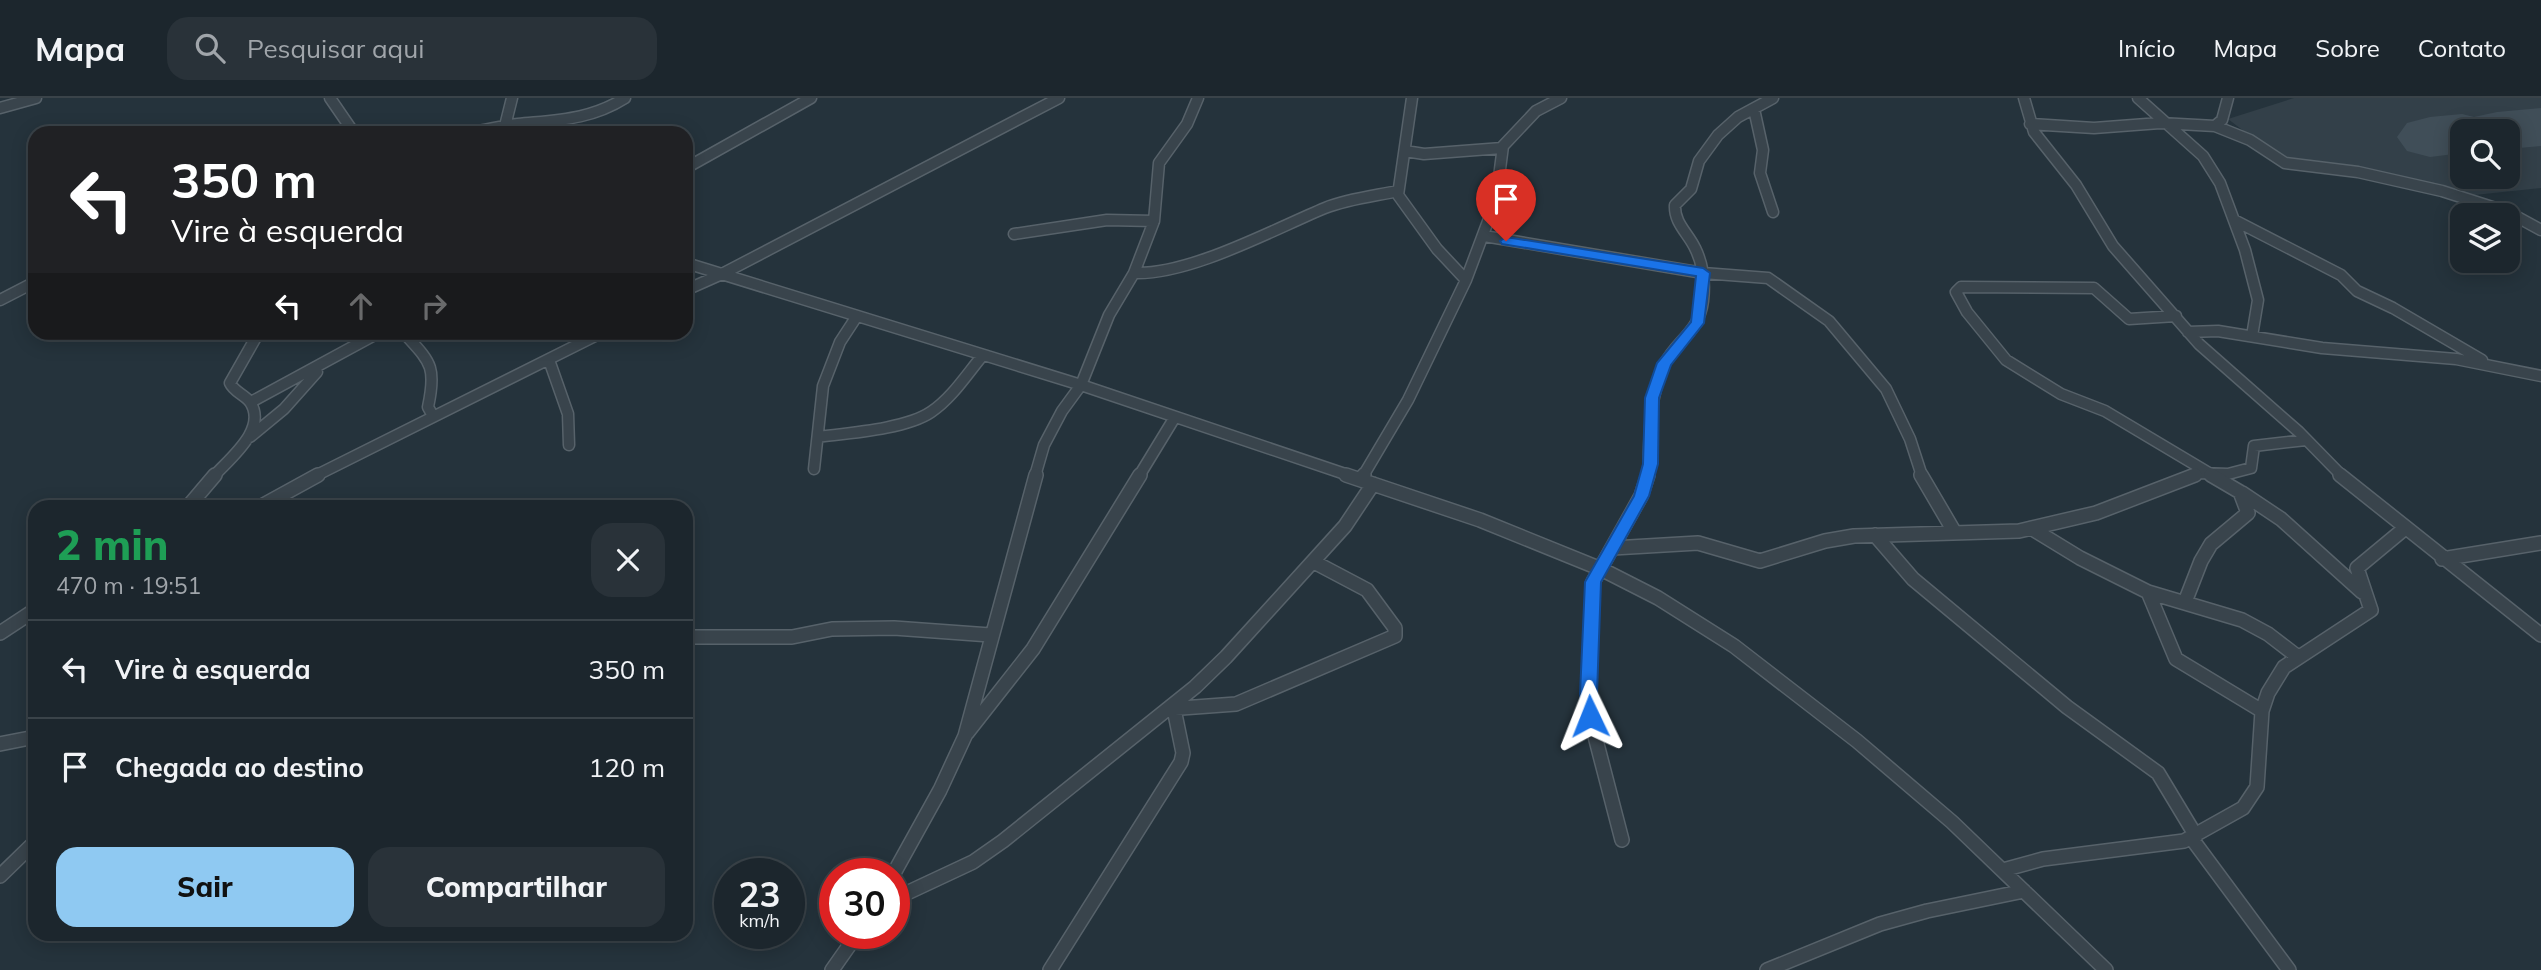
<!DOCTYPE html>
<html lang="pt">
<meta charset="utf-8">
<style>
:root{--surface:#1c262d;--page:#293239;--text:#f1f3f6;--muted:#a0a5aa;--line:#3a4349;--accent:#8fc9f2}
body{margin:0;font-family:Mulish,sans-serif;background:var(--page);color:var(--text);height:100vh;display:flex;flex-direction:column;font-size:26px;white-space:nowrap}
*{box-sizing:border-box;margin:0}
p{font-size:23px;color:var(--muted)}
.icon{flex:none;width:38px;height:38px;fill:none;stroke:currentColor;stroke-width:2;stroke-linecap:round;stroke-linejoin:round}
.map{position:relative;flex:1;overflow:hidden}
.side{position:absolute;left:28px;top:402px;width:665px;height:441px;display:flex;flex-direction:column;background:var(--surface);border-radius:21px;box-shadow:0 4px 18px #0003,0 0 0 2px var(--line)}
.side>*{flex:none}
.guide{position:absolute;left:28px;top:28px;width:665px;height:214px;border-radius:21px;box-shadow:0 4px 18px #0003,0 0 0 2px var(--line);background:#202124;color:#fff;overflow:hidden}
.controls{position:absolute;left:2450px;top:21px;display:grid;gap:14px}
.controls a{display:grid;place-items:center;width:70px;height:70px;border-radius:14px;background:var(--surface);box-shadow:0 4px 18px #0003,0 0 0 2px var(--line);font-size:35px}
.speed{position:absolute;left:714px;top:760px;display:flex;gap:14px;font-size:35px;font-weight:700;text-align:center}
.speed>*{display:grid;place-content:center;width:91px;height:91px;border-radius:50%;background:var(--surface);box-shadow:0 4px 18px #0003,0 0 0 2px var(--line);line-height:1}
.speed small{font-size:18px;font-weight:400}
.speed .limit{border:10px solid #d22;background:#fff;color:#111}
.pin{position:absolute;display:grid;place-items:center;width:60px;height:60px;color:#fff;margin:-72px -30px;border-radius:50% 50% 50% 0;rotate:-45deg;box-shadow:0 0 7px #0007}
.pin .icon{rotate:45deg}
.me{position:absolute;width:77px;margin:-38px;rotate:358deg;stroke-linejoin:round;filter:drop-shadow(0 0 5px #0008)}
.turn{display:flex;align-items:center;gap:24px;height:147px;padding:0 28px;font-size:32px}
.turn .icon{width:91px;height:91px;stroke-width:2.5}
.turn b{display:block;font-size:49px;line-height:60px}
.lanes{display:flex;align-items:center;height:66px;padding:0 28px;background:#0003;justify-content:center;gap:35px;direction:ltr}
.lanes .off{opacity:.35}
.round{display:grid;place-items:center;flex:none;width:74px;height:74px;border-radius:21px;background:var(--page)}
.headline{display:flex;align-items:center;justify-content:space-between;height:119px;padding:0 28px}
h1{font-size:42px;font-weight:800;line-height:52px;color:#1e9e55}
.button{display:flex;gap:14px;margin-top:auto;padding:14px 28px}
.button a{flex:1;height:80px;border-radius:21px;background:var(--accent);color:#111;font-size:28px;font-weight:800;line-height:80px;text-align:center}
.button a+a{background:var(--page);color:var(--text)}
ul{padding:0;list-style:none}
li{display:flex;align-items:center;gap:21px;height:98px;padding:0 28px;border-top:2px solid var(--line)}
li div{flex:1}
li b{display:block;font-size:26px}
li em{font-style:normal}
header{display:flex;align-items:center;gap:42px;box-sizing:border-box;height:98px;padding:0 35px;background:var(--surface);border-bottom:2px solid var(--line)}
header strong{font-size:33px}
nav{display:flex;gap:38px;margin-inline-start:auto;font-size:24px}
.search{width:490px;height:63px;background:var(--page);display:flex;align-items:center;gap:18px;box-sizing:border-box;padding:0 24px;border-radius:21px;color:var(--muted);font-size:26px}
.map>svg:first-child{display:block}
</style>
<header>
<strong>Mapa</strong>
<div class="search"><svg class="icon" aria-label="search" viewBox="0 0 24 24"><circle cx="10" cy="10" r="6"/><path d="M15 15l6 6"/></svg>Pesquisar aqui</div>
<nav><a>Início</a><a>Mapa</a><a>Sobre</a><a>Contato</a></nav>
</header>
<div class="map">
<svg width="2541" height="872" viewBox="0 0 2541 872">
<rect width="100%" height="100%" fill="#25333c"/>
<path fill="#334049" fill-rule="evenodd" d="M 2294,0 L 2541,0 L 2541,90 L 2465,98 L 2283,63 L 2228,21 ZM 2462,33 L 2508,33 L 2508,79 L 2462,79 Z"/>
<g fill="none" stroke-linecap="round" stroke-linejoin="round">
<path fill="#404e58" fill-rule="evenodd" d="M 2541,10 L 2541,48 L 2508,51 L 2508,33 L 2462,33 L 2462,55 L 2430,59 L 2407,53 L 2397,39 L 2407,25 L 2430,19 L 2462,16 L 2474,19 L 2497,14 Z"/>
<g stroke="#57626a" stroke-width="13">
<path id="minor-far1" d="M 330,0 L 354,35
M 1412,0 L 1398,97 L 1437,151 L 1466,182
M 2024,0 L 2034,34 L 2076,87 L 2113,148 L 2199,246 L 2299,334 L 2342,378
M 2138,0 L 2203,58 L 2220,85 L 2245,152 L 2258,202 L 2252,238
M 0,10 L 36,0
M 1754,11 L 1763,52 L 1760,75 L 1773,114
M 2030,26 L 2094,30 L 2160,25 L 2215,28 L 2250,42 L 2285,65 L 2358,74 L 2442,93 L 2508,114 L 2541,132
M 505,28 L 512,0
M 2215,28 L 2222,22 L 2228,0
M 468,35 C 485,32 501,28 518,26 C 557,22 590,22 625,0
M 1405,53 L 1424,56 L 1502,50
M 686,70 L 811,0
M 2234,122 L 2341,177 L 2357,193 L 2393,210 L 2482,262
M 1014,136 L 1107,122 L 1154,123
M 1484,138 L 1703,175 L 1768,180 L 1829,223 L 1886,291 L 1910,341 L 1922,378
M 686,165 L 1081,287 L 1351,378
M 1134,175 C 1190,177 1272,132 1325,110 C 1347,101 1374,98 1398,93
M 686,192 L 722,176 L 1059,0
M 0,202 L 35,184
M 2176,218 L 2129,221 L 2094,190 L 1961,189 L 1956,194 L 1967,214 L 2006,262 L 2061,296 L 2105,313 L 2214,378
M 403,234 C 430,264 437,267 428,309 L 433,318
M 2188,234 L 2218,233 L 2322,250 L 2456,261 L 2541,278
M 549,262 L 568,316 L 569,347
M 251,304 L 380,234
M 250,339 L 284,311 L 317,274
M 818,339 C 849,335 906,331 931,314 C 952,300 967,276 983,257
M 814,371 L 823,288 L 840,244 L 857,218
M 214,378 C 230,360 268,331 250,304 C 244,296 234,294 230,285 L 259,234
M 315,378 L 603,234
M 1035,378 L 1044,347 L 1062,313 L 1081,287 L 1109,217 L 1134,175 L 1154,123 L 1159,65 L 1187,26 L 1198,0
M 1139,378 L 1175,319
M 1363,378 L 1408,302 L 1466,182 L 1496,102 L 1503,48 L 1536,13 L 1561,0
M 1648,378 C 1650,340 1648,303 1664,267 C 1676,242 1699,235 1703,203 C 1705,186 1703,166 1695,150 C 1688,135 1674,125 1675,107 L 1691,91 L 1699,63 L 1718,37 L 1738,19 L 1773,0
M 2190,378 L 2199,375 L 2228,376 L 2251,370 L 2254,348 L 2306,342"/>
</g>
<g stroke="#57626a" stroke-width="16">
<path id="minor" d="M 1346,377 L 1480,422 L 1601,471 L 1658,500 L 1734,548 L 1857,643 L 1952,724 L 2106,872
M 1921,377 L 1955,435
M 2340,377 L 2541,537
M 1361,381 L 1364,377
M 2242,395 L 2281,421 L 2362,494
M 187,410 L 215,377
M 258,410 L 318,377
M 2031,430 L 2080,460 L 2148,494 L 2242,522 L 2268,536 L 2298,559
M 1875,437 L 1913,481 L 2067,609 L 2158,675 L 2196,738
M 1613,450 L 1698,445 L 1760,463 L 1825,443 L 1854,438 L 2019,433 L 2096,415 L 2195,377
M 2442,461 L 2541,445
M 2148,494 L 2176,561 L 2262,613
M 2185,504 L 2201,463 L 2211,446 L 2248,415 L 2240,394 L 2211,377
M 0,535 L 35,512
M 686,539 L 792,539 L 832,531 L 894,530 L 990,537
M 1168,611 L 1236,606 L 1395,538 L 1395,530 L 1367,492 L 1314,464
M 967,635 L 1033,551 L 1140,377
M 0,646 L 35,639
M 2192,741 L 2289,872
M 1622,742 L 1590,619 L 1588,596 L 1593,484 L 1641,398 L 1648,377
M 2003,772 L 2043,761 L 2184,743 L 2243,710 L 2257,689 L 2262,613 L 2268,595 L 2284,569 L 2371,512 L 2357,470 L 2404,431
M 894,775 L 940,692 L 965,638 L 1036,377
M 0,778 L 35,744
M 894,801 L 973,764 L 1003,743 L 1195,589 L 1226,559 L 1345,428 L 1373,386
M 832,872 L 858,835
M 1050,872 L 1181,664 L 1183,655 L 1174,611
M 1767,872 L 1880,826 L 1927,813 L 2024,793"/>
</g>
<use href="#minor-far1" stroke="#39444c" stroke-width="10"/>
<use href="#minor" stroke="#39444c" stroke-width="13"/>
</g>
<path fill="#1a73e8" stroke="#114b97" stroke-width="2" d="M 1506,139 L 1703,170 L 1710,175 L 1704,225 L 1671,267 L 1659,300 L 1658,366 L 1649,398 L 1601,484 L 1597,596 L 1599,618 L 1596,624 L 1590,626 L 1584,624 L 1580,596 L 1585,484 L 1634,398 L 1643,366 L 1645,300 L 1657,265 L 1691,224 L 1696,178 L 1502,146 L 1500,143 Z"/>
</svg>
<div class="controls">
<a><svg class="icon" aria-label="search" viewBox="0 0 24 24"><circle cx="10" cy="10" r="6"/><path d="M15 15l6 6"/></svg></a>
<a><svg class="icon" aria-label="layers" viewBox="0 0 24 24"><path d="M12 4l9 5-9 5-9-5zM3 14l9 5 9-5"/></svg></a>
</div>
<div class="speed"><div>23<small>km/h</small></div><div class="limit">30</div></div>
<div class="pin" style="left:1506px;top:143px;background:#d93025"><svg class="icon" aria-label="arrive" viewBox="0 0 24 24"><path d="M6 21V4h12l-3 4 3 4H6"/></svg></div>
<svg class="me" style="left:1590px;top:618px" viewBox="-20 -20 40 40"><path d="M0-17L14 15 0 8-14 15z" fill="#1a73e8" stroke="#fff" stroke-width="4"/></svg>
<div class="guide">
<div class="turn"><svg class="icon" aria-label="left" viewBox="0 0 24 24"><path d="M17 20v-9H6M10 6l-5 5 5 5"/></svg><div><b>350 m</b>Vire à esquerda</div></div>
<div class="lanes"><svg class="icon" aria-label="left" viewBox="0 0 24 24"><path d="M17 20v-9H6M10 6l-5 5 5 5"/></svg><svg class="icon off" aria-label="ahead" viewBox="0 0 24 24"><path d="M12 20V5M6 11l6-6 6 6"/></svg><svg class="icon off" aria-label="right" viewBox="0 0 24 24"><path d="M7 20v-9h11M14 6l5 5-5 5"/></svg></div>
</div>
<section class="side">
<div class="headline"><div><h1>2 min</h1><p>470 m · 19:51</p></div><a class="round"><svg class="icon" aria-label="close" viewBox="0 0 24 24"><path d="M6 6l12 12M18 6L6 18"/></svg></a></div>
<ul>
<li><svg class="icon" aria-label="left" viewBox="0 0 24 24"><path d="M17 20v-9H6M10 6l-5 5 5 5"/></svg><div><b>Vire à esquerda</b></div><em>350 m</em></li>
<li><svg class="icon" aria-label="arrive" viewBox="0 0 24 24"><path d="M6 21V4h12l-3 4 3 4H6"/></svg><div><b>Chegada ao destino</b></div><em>120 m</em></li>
</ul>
<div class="button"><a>Sair</a><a>Compartilhar</a></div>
</section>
</div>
